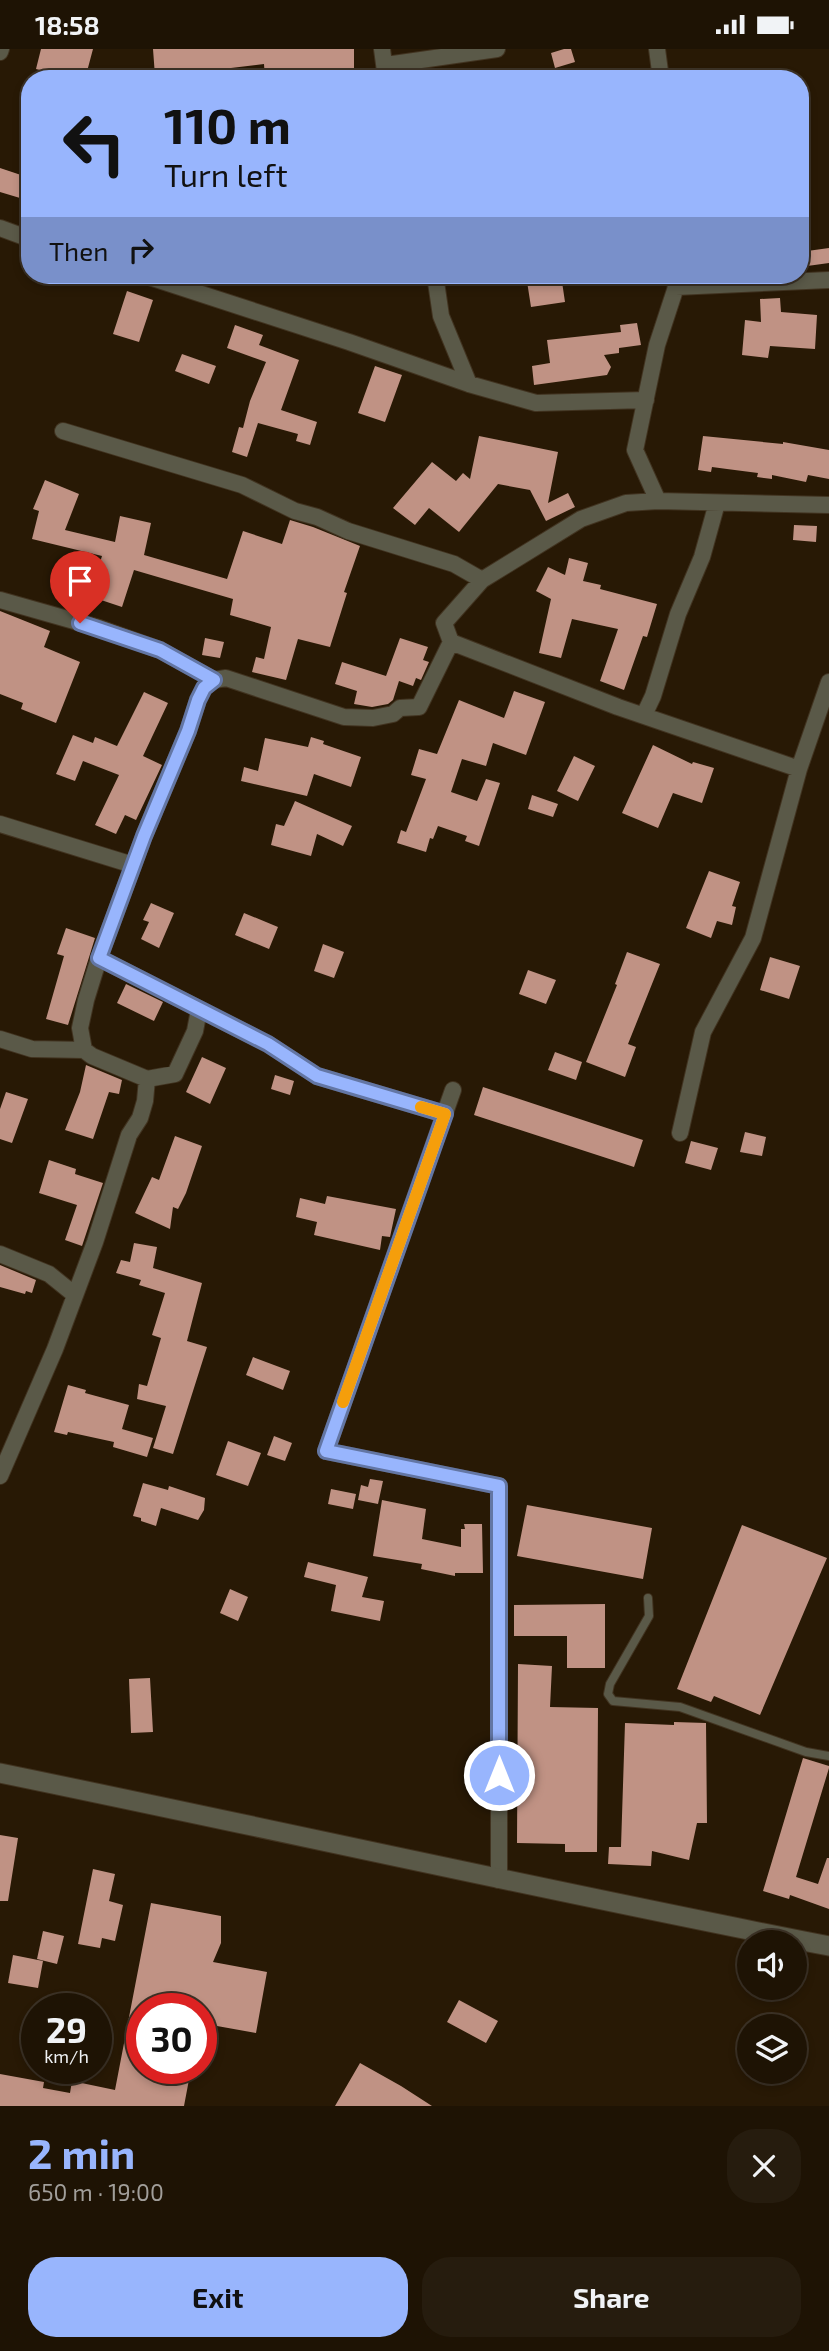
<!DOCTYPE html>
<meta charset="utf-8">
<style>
:root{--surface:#1e1304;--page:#261c0e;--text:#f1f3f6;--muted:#a19e9a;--line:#3c3226;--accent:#98b5fd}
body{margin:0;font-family:"Exo 2",sans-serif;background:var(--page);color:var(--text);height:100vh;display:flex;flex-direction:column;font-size:26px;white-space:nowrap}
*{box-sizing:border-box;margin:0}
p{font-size:23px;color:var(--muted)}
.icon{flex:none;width:38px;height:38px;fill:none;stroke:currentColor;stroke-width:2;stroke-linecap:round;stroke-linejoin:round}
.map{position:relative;height:2057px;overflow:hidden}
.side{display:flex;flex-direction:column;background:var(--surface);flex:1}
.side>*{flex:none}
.guide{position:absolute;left:21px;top:21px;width:788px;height:214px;border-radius:28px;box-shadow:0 4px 10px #0003,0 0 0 2px var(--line);background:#98b5fd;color:#111;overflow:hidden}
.tools{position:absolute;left:737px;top:1881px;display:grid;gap:14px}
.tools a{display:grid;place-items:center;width:70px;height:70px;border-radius:50%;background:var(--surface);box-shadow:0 4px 10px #0003,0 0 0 2px var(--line);font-size:35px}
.speed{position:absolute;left:21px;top:1944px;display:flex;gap:14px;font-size:35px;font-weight:700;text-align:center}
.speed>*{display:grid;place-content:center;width:91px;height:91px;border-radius:50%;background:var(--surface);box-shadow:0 4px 10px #0003,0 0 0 2px var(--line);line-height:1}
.speed small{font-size:18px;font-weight:400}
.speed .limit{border:10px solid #d22;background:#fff;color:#111}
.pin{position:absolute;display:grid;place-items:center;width:60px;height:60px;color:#fff;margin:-72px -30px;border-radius:50% 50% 50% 0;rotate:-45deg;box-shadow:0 0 7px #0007}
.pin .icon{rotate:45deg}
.me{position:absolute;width:77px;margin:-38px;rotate:0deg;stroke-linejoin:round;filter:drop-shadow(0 0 5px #0008)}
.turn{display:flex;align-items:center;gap:24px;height:147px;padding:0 28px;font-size:32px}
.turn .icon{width:91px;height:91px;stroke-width:2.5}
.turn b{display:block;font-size:49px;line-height:60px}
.then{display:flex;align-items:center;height:66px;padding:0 28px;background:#0003;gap:14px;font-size:26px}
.round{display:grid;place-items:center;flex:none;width:74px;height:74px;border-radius:28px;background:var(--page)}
.headline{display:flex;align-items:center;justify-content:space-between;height:119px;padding:0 28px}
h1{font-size:42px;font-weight:700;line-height:52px;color:var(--accent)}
.action{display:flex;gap:14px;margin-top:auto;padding:14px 28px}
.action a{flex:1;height:80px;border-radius:28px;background:var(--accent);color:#111;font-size:28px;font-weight:700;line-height:80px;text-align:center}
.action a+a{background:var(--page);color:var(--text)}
.status{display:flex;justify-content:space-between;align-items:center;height:49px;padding:0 35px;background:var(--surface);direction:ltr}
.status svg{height:19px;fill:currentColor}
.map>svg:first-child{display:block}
</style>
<div class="status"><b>18:58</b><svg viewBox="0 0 49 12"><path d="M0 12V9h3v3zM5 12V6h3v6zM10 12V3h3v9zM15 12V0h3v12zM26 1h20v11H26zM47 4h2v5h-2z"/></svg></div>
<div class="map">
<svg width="829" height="2057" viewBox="0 0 829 2057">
<rect width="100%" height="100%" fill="#281905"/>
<path fill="#c09284" d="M 41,0 L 93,0 L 85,30 L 75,30 L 36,20 Z
M 153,0 L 354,0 L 354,30 L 265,30 L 264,15 L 206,22 L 206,28 L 169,30 L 168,26 L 155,27 Z
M 564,0 L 571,0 L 575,13 L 555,19 L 551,4 Z
M 0,119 L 30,129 L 30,152 L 0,143 Z
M 829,199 L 829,214 L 800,218 L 800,203 Z
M 526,226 L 561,226 L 565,253 L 531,258 Z
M 127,242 L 153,251 L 139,293 L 113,285 Z
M 780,249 L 781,263 L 817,266 L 815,300 L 770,297 L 768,309 L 742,306 L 745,271 L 761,273 L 760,250 Z
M 637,274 L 641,296 L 619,299 L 619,304 L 604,306 L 611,318 L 607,326 L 534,336 L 532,317 L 550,314 L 547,291 L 621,283 L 620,276 Z
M 235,276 L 263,286 L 259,296 L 299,311 L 281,361 L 317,373 L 310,396 L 296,392 L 298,385 L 258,374 L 247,408 L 232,403 L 239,378 L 243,379 L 250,352 L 266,313 L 227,299 Z
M 182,305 L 216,317 L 209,335 L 175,322 Z
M 375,317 L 402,326 L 385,373 L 358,364 Z
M 479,387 L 558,403 L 548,454 L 568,444 L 575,458 L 546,472 L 530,441 L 498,435 L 459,483 L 429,459 L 415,476 L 393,459 L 432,413 L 456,432 L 463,424 L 470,430 Z
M 703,387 L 783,395 L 783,393 L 829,401 L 829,430 L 808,426 L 806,433 L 772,426 L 772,430 L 757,428 L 758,424 L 727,420 L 712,418 L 711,423 L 698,421 Z
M 45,431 L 79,445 L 65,481 L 115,493 L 120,467 L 151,474 L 144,506 L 227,530 L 243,482 L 282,495 L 290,471 L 313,478 L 360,497 L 344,543 L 347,544 L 330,598 L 298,590 L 286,631 L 252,623 L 256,608 L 264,610 L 271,578 L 230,566 L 233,550 L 134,521 L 122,558 L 89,547 L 102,507 L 32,490 L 39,462 L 33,460 Z
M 794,476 L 817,477 L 816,493 L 793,491 Z
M 569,509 L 588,514 L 583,532 L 601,536 L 600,540 L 657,555 L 647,588 L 643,587 L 624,641 L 600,632 L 618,580 L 572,570 L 561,609 L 539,604 L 551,550 L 536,542 L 548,518 L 565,526 Z
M 0,562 L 50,582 L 44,598 L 80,613 L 56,674 L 21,660 L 23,654 L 0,645 Z
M 205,589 L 224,593 L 220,609 L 202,606 Z
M 400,589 L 428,598 L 423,611 L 429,613 L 421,631 L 416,629 L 413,637 L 399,632 L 393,651 L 388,655 L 372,658 L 354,655 L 357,642 L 335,635 L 342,613 L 386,627 Z
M 514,642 L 545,653 L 526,706 L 493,694 L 486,717 L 462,710 L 451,743 L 477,752 L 486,730 L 500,734 L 479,797 L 465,792 L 467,787 L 438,777 L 433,790 L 430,789 L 426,803 L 397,794 L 401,781 L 406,783 L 426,730 L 411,726 L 419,700 L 437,705 L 459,651 L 504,669 Z
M 144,643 L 168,654 L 143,707 L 162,716 L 136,771 L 125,766 L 116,785 L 95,776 L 119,726 L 83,712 L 75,732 L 56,725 L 73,686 L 93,694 L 95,688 L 117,697 Z
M 311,688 L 324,692 L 323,695 L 361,708 L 351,738 L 314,725 L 307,747 L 241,732 L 244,718 L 258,722 L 265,689 L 308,698 Z
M 653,696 L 692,715 L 693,713 L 714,719 L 702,754 L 673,744 L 658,779 L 622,764 Z
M 574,707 L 595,717 L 578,752 L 557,742 Z
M 532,746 L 558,755 L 553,768 L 528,760 Z
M 295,752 L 352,777 L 343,797 L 317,785 L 311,807 L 271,796 L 276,775 L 284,777 Z
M 709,822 L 740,833 L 732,857 L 736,858 L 732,876 L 717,872 L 711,889 L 686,879 Z
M 151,854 L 174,864 L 159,899 L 141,890 L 149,873 L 143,871 Z
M 244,864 L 278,878 L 269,900 L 235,886 Z
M 66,879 L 95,889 L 68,976 L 46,970 L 64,907 L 57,905 Z
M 323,895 L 344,903 L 334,929 L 314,922 Z
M 627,903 L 660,915 L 628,995 L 636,998 L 625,1028 L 586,1013 L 617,936 L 615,935 Z
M 770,908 L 800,917 L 789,950 L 760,941 Z
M 528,921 L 556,931 L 546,955 L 519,945 Z
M 126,935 L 163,953 L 154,972 L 117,954 Z
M 555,1003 L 582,1013 L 576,1031 L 548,1021 Z
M 202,1008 L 226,1019 L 210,1055 L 186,1043 Z
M 86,1016 L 122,1031 L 119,1045 L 109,1043 L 93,1090 L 65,1081 L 80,1043 Z
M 275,1026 L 294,1032 L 290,1046 L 271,1040 Z
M 483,1038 L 643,1091 L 634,1118 L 474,1066 Z
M 6,1043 L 28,1050 L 12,1094 L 0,1090 L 0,1060 Z
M 745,1083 L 766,1088 L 762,1107 L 740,1103 Z
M 175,1087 L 202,1097 L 186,1144 L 178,1160 L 173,1158 L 170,1180 L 135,1164 L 152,1128 L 159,1131 Z
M 691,1092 L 718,1099 L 711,1121 L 685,1114 Z
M 49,1111 L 76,1120 L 75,1125 L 103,1134 L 82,1197 L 65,1191 L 77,1156 L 39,1144 Z
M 327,1147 L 396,1160 L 390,1188 L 382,1187 L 380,1201 L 314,1186 L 317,1173 L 296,1168 L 300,1149 L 325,1155 Z
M 134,1194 L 157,1198 L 153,1219 L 202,1234 L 187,1292 L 207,1298 L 173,1405 L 153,1399 L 166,1357 L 137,1350 L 139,1335 L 147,1337 L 161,1289 L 152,1286 L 165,1244 L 139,1236 L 141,1231 L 116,1224 L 121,1211 L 130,1213 Z
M 0,1216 L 36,1231 L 32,1244 L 26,1242 L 25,1245 L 0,1238 Z
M 253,1308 L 290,1322 L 283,1341 L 246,1326 Z
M 68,1336 L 86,1341 L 85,1344 L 129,1356 L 122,1380 L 153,1389 L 147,1408 L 113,1398 L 114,1393 L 68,1383 L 67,1386 L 54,1383 Z
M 274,1387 L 292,1394 L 285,1412 L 267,1406 Z
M 228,1392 L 261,1404 L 248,1437 L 216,1426 Z
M 370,1430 L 383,1432 L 378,1455 L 358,1451 L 361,1436 L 368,1438 Z
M 143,1434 L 168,1441 L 169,1437 L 205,1449 L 204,1461 L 198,1471 L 161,1459 L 156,1477 L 141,1472 L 141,1469 L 133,1467 Z
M 331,1440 L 356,1445 L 353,1460 L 328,1455 Z
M 382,1451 L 426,1460 L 422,1490 L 461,1498 L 461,1480 L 465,1480 L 464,1475 L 482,1475 L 483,1524 L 455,1524 L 455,1527 L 421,1520 L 422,1515 L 373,1507 Z
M 527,1456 L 652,1479 L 643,1530 L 517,1507 Z
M 742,1476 L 827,1509 L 760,1666 L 714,1647 L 711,1653 L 677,1640 Z
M 308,1513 L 368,1528 L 362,1548 L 384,1552 L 380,1572 L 331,1562 L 336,1536 L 304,1528 Z
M 230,1540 L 248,1548 L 238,1572 L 220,1564 Z
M 605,1555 L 605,1619 L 567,1619 L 567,1587 L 514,1587 L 514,1556 Z
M 518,1615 L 552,1617 L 550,1658 L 598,1659 L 597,1803 L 565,1803 L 565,1795 L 517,1794 Z
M 150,1629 L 153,1683 L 131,1684 L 129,1630 Z
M 674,1673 L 706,1674 L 707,1774 L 697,1774 L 689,1811 L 652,1802 L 651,1817 L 608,1815 L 609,1798 L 621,1798 L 625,1674 L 674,1676 Z
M 803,1709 L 829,1717 L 829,1719 L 796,1828 L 818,1835 L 827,1809 L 829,1809 L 829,1860 L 790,1846 L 789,1850 L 763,1842 Z
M 0,1786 L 18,1789 L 8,1852 L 0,1852 Z
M 93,1820 L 115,1825 L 109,1852 L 123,1856 L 115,1892 L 102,1889 L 100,1899 L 78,1895 Z
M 151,1854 L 221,1867 L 221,1894 L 213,1913 L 267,1923 L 256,1984 L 217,1977 L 217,1979 L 201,1977 L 201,1960 L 142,1960 L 142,2020 L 191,2020 L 184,2057 L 0,2057 L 0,2025 L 44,2033 L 43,2039 L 70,2044 L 72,2032 L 115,2041 Z
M 43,1882 L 64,1887 L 57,1915 L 37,1910 Z
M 13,1906 L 43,1912 L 38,1939 L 8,1934 Z
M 459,1951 L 498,1972 L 486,1994 L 447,1973 Z
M 360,2014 L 401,2037 L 432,2057 L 335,2057 Z"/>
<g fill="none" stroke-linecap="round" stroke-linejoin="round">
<g stroke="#413320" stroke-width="10">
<path id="service" d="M 648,1549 L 649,1567 L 610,1635 L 608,1645 L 613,1652 L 680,1658 L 806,1703 L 829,1707"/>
</g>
<g stroke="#413320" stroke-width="18">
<path id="minor" d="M 382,0 L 386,30
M 657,0 L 661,30
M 0,3 L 1,0
M 386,16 L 497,0
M 0,179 L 30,190
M 143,226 L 349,293 L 469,335 L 536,354 L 646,351
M 435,226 L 441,267 L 469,335
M 676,238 L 829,231
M 63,382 L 242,436 L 295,462 L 317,468 L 348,482 L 454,515 L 482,531
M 658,452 L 635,401 L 657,296 L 676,238 L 673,226
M 0,551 L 99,579 L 160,601 L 214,631
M 451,593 L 618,658 L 799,720
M 644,666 L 653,647 L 678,565 L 702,508 L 717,454
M 0,775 L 133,816
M 99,909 L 268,995 L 317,1027 L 445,1065
M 0,990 L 32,1000 L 84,1001 L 92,1007 L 147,1030 L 145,1052 L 140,1069 L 129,1086 L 95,1193 L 55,1300 L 0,1427
M 84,1001 L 80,979 L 86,951 L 99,909 L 144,787 L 188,682 L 198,651 L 204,639 L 214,631 L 226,629 L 344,668 L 373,669 L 393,665 L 400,659 L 419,658 L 451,593 L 444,574 L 482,531 L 581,470 L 626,454 L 658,452 L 829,456
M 147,1030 L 175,1025 L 195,982 L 199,961
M 453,1041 L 326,1402 L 499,1437 L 499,1831
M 680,1084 L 703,983 L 753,889 L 799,720 L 829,633
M 0,1205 L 49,1225 L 75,1246"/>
</g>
<g stroke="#413320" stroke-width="21">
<path id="tertiary" d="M 0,1724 C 277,1781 552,1843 829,1897"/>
</g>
<use href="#service" stroke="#5a5948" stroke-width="8"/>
<use href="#minor" stroke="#5a5948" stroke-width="16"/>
<use href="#tertiary" stroke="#5a5948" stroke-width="19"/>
</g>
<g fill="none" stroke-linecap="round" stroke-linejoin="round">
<g stroke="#6376a4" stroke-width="18">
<path id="route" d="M 80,574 L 160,601 L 214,631 L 204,639 L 198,651 L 188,682 L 144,787 L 99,909 L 268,995 L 317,1027 L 445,1065 L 326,1402 L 499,1437 L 499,1726"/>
</g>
<use href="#route" stroke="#98b5fd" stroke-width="12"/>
<path stroke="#f59e0b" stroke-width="12" d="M 343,1353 L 445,1065 L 421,1058"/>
</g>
</svg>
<div class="tools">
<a><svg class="icon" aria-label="sound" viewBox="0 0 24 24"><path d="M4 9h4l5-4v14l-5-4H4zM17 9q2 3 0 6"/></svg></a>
<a><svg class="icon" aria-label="layers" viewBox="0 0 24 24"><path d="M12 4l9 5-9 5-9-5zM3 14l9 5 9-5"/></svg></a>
</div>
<div class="speed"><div>29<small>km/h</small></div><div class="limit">30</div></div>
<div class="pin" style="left:80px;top:574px;background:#d93025"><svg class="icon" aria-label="arrive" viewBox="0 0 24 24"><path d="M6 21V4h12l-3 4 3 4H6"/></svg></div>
<svg class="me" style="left:499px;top:1726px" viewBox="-20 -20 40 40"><circle r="17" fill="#98b5fd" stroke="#fff" stroke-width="3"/><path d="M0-11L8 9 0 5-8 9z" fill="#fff"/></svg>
<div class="guide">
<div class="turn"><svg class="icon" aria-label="left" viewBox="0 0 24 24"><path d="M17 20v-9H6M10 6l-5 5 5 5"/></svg><div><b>110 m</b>Turn left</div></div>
<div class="then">Then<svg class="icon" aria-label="right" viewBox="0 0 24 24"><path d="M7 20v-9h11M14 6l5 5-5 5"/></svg></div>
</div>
</div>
<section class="side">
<div class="headline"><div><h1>2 min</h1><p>650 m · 19:00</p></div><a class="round"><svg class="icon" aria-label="close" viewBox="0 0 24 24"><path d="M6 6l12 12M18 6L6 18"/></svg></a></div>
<div class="action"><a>Exit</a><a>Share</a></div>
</section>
